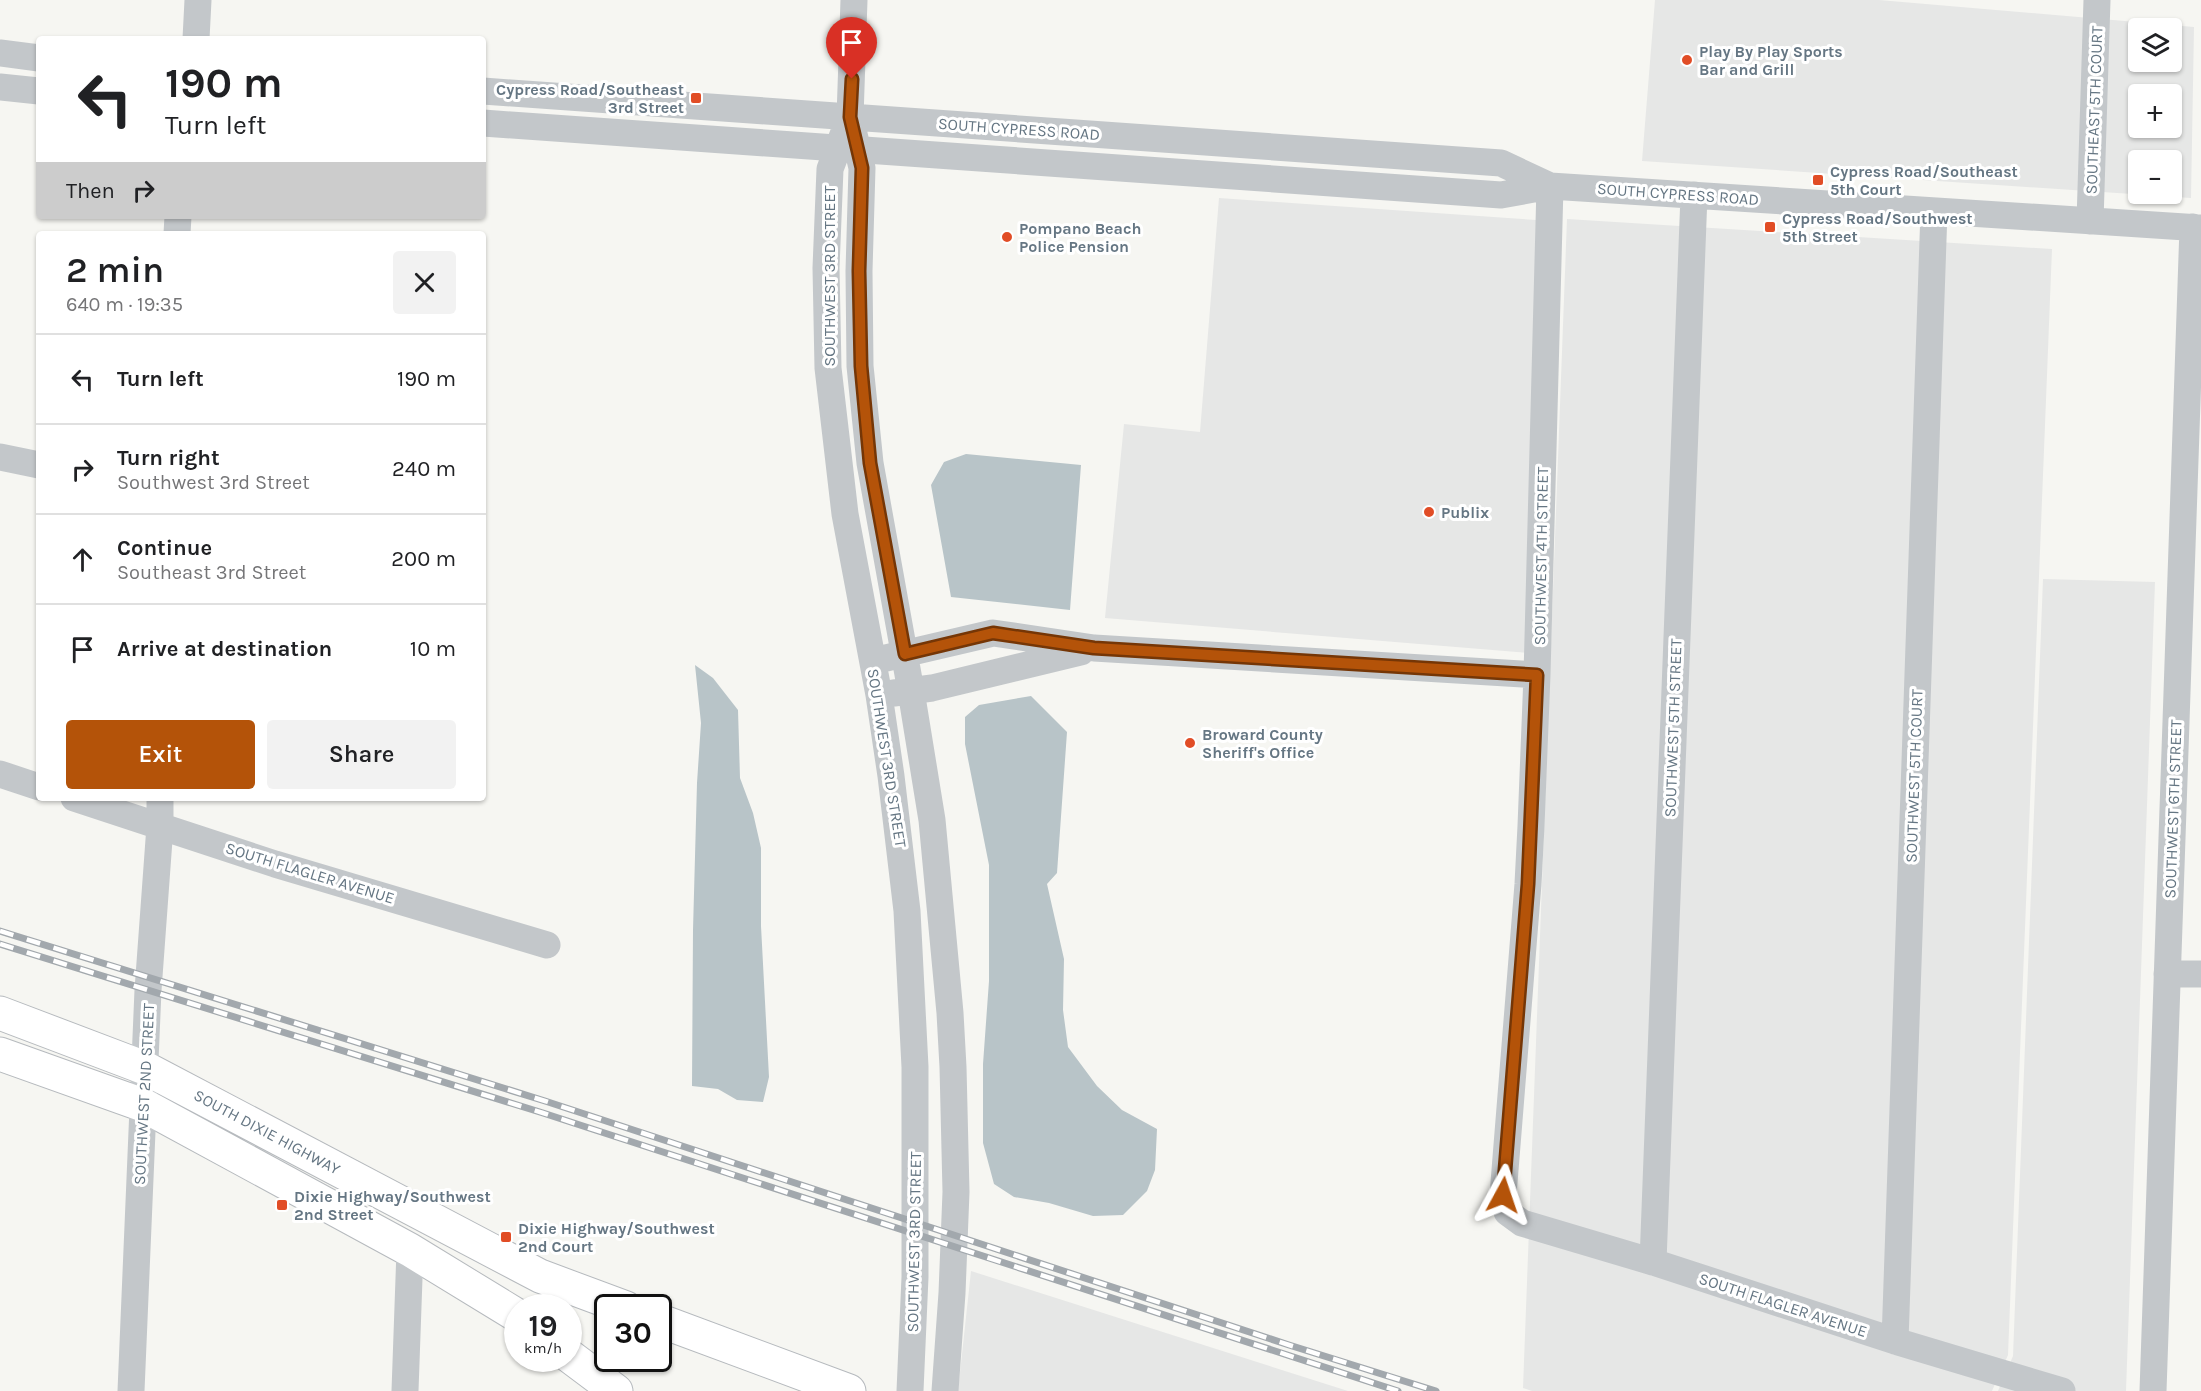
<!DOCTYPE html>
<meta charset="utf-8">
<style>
:root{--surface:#fff;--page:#f2f2f2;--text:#202124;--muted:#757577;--line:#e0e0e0;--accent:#b45309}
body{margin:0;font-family:Karla,sans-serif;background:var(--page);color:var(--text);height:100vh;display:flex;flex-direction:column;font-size:22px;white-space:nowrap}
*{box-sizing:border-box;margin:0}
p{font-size:20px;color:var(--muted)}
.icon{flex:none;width:33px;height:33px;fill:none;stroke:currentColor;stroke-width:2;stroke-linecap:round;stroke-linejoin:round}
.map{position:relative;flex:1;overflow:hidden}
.sheet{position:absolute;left:36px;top:231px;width:450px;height:570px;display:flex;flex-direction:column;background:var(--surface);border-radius:6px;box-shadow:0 2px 4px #0004}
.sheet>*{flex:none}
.guide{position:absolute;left:36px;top:36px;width:450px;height:183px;border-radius:6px;box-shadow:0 2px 4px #0004;background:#fff;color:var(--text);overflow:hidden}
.tools{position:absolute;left:2128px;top:18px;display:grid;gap:12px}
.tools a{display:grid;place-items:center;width:54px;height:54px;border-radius:6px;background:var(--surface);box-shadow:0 2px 4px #0004;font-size:30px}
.speed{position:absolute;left:504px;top:1294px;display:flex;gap:12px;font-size:30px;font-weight:700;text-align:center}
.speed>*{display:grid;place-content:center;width:78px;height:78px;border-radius:50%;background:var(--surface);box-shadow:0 2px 4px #0004;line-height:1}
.speed small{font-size:15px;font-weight:400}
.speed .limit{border:3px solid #111;border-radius:9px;background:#fff;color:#111}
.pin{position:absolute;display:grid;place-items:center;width:51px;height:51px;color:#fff;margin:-62px -26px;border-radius:50% 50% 50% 0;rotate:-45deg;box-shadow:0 0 6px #0007}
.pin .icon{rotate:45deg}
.me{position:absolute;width:66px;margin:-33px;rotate:5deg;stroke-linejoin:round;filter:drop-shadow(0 0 4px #0008)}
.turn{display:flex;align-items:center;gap:21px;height:126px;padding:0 30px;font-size:27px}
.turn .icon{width:78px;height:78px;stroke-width:2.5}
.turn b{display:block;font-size:42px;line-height:51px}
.then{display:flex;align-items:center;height:57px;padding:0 30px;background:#0003;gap:12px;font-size:22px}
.round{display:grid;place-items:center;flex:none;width:63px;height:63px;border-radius:6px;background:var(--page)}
.overview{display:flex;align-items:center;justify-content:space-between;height:102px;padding:0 30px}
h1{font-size:36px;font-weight:600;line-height:45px}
.primary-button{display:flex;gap:12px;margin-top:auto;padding:12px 30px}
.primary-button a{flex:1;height:69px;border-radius:6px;background:var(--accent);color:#fff;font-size:24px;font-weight:600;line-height:69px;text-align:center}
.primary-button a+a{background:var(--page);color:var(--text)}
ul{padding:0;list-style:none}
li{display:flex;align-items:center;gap:18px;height:90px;padding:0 30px;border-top:2px solid var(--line)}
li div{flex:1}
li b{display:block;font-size:22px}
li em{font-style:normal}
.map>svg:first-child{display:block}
</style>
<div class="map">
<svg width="2201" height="1391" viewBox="0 0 2201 1391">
<rect width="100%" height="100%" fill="#f6f6f2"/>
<path fill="#e6e7e6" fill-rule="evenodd" d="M 1655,0 L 1879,0 L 2194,27 L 2191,198 L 1642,161 ZM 2139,28 L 2172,28 L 2172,62 L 2139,62 ZM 2139,94 L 2172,94 L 2172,128 L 2139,128 ZM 2139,160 L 2172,160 L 2172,194 L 2139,194 Z
M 1219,198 L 1536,220 L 1528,653 L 1105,618 L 1124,424 L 1200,432 Z
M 1567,219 L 2052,249 L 2008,1355 L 1992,1391 L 1532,1391 L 1523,1388 Z
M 2043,579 L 2155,582 L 2126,1391 L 1998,1391 L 2013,1356 Z
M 971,1271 L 1348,1391 L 958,1391 Z"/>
<path fill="#b8c4c8" d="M 966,454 L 1081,465 L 1070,610 L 951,597 L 931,485 L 944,462 Z
M 695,665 L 713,678 L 738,710 L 740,778 L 753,813 L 761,848 L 761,926 L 769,1077 L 763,1102 L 737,1100 L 718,1089 L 692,1086 L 693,930 L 697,783 L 701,723 Z
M 1031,696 L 1067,732 L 1057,873 L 1047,884 L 1064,959 L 1063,1010 L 1068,1047 L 1097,1086 L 1122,1110 L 1157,1129 L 1155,1170 L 1147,1191 L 1123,1215 L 1093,1216 L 1049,1203 L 1014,1197 L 994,1184 L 983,1143 L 983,1064 L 989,981 L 989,865 L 965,744 L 965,717 L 979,705 Z"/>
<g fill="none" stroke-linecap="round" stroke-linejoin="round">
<g stroke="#b6babe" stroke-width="35">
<path id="major" d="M 0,1013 L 145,1068 L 540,1276 L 626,1308
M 0,1054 L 143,1105 L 410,1250 L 518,1316
M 658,1320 L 849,1391
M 568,1355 L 616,1391"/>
</g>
<path stroke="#c3c7ca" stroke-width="27" d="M 854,0 L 850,117 L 862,168 L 859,271 L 860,366 L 870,463 L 911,691 L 932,820 L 950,1013 L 953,1067 L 956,1192 L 952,1293 L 945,1391
M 196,39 L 198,0
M 0,53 L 39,58
M 0,87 L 39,91
M 483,91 L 1501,163 L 1550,186
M 483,123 L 1501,195 L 1550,186 L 2201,228
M 844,132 L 830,169 L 826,268 L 828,368 L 845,514 L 879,695 L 891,776 L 907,911 L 915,1067 L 915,1277 L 910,1391
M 1550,186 L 1537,675 L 1531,826 L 1528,884 L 1503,1195 L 1507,1212 L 1522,1223 L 1653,1262 L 1895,1341 L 2062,1391
M 2090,221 L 2097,0
M 177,234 L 178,216
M 0,457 L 39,465
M 886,658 L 993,633 L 1094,648 L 1537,675
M 894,693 L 932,688 L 1081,652
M 0,774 L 39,787
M 74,798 L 275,864 L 547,945
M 2167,974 L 2201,974
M 1653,1262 L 1694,195
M 1895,1341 L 1934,211
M 131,1391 L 148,990 L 160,826 L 160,798
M 405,1391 L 410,1250
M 2153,1391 L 2193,227"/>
<use href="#major" stroke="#fff" stroke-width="33"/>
<g stroke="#a2a8ad" stroke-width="7">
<path id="rail" d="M 0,931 L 545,1101 L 1289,1345 L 1436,1391
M 0,944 L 543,1113 L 1398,1391"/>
</g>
<use href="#rail" stroke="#fff" stroke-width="4.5" stroke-dasharray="14" stroke-linecap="butt"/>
</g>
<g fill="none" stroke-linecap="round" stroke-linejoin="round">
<g stroke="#753606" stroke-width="15">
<path id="route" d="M 852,79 L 850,117 L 862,168 L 859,271 L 861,366 L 870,463 L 905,654 L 993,633 L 1094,648 L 1537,675 L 1528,884 L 1503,1195"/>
</g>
<use href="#route" stroke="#b45309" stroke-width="10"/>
</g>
<g fill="#e14d26" stroke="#fff" stroke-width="2">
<circle cx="1687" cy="60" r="6"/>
<rect x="690" y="92" width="12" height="12" rx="3"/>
<rect x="1812" y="174" width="12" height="12" rx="3"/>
<rect x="1764" y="221" width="12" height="12" rx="3"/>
<circle cx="1007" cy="237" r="6"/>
<circle cx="1429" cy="512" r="6"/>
<circle cx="1190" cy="743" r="6"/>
<rect x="276" y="1199" width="12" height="12" rx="3"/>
<rect x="500" y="1231" width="12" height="12" rx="3"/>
</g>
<g text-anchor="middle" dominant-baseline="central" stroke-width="6" stroke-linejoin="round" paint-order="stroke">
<g font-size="16" font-weight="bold" fill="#657683" stroke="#fff" text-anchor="start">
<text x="1699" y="51">Play By Play Sports<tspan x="1699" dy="18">Bar and Grill</tspan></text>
<text x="684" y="89" text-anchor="end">Cypress Road/Southeast<tspan x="684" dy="18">3rd Street</tspan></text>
<text x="1830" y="171">Cypress Road/Southeast<tspan x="1830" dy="18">5th Court</tspan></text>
<text x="1782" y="218">Cypress Road/Southwest<tspan x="1782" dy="18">5th Street</tspan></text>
<text x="1019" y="228">Pompano Beach<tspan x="1019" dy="18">Police Pension</tspan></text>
<text x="1441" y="512">Publix</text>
<text x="1202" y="734">Broward County<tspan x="1202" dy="18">Sheriff's Office</tspan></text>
<text x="294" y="1196">Dixie Highway/Southwest<tspan x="294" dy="18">2nd Street</tspan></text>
<text x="518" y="1228">Dixie Highway/Southwest<tspan x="518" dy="18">2nd Court</tspan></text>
</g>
<g font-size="16" fill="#657683" stroke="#fff">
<text transform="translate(2094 110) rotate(-88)">SOUTHEAST 5TH COURT</text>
<text transform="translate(1019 129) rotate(4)">SOUTH CYPRESS ROAD</text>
<text transform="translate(1678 194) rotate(4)">SOUTH CYPRESS ROAD</text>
<text transform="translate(829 276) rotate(-90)">SOUTHWEST 3RD STREET</text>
<text transform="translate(1541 556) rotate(-89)">SOUTHWEST 4TH STREET</text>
<text transform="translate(1673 728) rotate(-88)">SOUTHWEST 5TH STREET</text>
<text transform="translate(887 758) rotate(81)">SOUTHWEST 3RD STREET</text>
<text transform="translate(1914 776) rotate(-88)">SOUTHWEST 5TH COURT</text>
<text transform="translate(2173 809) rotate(-88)">SOUTHWEST 6TH STREET</text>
<text transform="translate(310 873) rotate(17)">SOUTH FLAGLER AVENUE</text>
<text transform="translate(144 1094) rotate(-87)">SOUTHWEST 2ND STREET</text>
<text transform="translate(267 1132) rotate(28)">SOUTH DIXIE HIGHWAY</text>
<text transform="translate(914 1242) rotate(-89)">SOUTHWEST 3RD STREET</text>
<text transform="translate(1783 1305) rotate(18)">SOUTH FLAGLER AVENUE</text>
</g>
</g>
</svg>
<div class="tools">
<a><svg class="icon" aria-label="layers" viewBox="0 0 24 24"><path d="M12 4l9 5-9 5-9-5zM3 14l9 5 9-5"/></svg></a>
<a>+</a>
<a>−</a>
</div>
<div class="speed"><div>19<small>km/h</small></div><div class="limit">30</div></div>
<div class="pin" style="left:852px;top:79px;background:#d93025"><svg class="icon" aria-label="arrive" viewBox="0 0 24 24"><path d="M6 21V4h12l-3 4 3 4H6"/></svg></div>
<svg class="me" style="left:1503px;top:1195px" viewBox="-20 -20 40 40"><path d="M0-17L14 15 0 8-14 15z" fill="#b45309" stroke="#fff" stroke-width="4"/></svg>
<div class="guide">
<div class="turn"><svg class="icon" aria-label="left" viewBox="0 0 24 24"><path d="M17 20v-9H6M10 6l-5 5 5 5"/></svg><div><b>190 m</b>Turn left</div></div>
<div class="then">Then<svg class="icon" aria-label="right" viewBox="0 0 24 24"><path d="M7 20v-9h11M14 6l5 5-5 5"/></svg></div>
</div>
<section class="sheet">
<div class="overview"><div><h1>2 min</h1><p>640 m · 19:35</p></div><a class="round"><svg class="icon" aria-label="close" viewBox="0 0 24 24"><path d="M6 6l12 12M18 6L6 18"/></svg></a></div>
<ul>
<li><svg class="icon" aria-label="left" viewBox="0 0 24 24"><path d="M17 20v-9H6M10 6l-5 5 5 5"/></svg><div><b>Turn left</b></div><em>190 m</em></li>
<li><svg class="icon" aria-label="right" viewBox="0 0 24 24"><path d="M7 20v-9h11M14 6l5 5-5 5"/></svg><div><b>Turn right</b><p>Southwest 3rd Street</p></div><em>240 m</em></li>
<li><svg class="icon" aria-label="ahead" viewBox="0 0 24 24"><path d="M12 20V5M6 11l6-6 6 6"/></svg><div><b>Continue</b><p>Southeast 3rd Street</p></div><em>200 m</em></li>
<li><svg class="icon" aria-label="arrive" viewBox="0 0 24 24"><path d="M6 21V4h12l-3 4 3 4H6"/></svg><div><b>Arrive at destination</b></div><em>10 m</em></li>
</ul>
<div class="primary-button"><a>Exit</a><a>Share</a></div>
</section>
</div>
